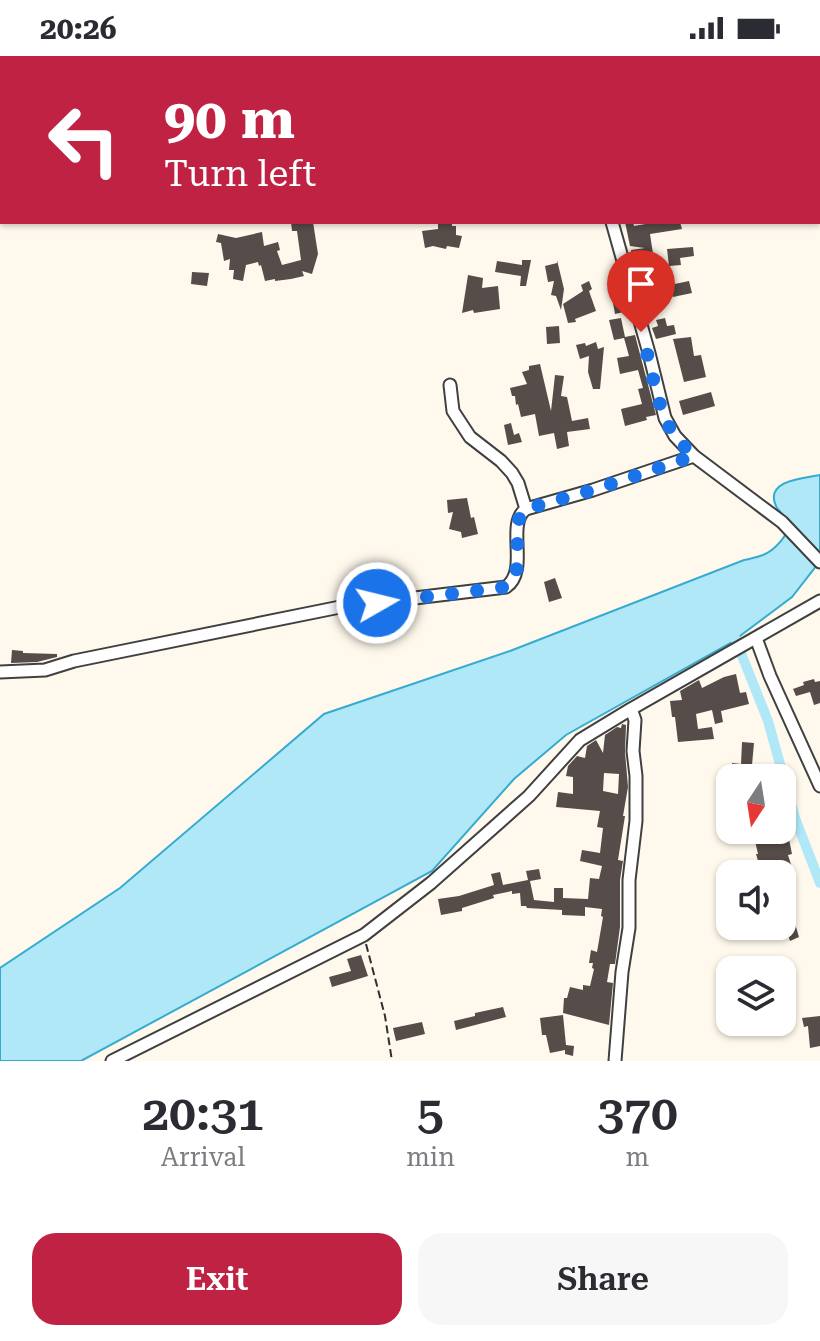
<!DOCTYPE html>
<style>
:root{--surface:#fff;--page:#f7f7f7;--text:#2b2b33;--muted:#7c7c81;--accent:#c02243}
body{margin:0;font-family:"Roboto Serif",serif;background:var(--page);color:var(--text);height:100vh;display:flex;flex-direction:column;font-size:30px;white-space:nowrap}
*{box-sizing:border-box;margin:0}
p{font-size:26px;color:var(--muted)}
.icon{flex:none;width:44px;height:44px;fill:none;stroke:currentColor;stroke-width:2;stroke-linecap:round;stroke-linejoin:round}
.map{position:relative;height:1005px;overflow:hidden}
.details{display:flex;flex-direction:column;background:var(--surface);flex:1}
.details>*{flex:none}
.hud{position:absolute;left:0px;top:0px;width:820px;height:168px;box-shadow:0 2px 6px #0004;background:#c02243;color:#fff;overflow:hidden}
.needle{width:52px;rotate:192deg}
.buttons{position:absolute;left:716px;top:708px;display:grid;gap:16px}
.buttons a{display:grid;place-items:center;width:80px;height:80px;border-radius:16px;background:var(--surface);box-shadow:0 2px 6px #0004;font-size:40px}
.pin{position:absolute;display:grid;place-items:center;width:68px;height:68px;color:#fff;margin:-82px -34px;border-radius:50% 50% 50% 0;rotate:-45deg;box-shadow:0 0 8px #0007}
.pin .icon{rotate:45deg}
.me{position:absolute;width:88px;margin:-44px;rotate:82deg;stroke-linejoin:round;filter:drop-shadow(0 0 6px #0008)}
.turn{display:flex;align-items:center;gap:28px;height:168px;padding:0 32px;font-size:36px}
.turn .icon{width:104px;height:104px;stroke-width:2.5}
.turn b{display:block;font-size:56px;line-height:68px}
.eta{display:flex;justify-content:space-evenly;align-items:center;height:136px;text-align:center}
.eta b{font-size:48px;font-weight:600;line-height:56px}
.primary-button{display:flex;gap:16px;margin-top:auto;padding:16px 32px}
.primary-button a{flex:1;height:92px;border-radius:24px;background:var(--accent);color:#fff;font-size:32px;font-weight:600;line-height:92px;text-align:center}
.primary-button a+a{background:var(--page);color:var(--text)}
.status{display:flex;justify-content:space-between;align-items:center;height:56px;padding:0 40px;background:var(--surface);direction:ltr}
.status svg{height:22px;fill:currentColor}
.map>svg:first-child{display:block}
</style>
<div class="status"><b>20:26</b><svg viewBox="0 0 49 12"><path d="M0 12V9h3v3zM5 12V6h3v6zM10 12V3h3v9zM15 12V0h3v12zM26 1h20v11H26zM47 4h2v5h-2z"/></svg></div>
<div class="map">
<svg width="820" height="1005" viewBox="0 0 820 1005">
<rect width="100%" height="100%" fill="#fff9ed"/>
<path fill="#b0e8f7" stroke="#36abd0" stroke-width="2" d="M 0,0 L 273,0 L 267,2 L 2,2 L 2,22 L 0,22 Z
M 820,419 L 820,505 L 792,541 L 732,586 L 566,679 L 514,723 L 432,815 L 81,1005 L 0,1005 L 0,912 L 120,832 L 324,658 L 510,595 L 744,504 C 750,503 757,501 763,499 C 773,495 792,478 787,465 C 785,459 778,455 776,450 C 764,424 805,422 820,419 Z"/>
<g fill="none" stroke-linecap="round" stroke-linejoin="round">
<path stroke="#b0e8f7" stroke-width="10" d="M 731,572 L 768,665 L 795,762 L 820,827"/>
</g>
<path fill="#564c49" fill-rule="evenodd" d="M 291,166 L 313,166 L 318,198 L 312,218 L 302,215 L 304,220 L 291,223 L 275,225 L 275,223 L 265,225 L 261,209 L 259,210 L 258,206 L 246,209 L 243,225 L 233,223 L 234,214 L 229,214 L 230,203 L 224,205 L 221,187 L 216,186 L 218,178 L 236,182 L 262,176 L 264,190 L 278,186 L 280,194 L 277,195 L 282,209 L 301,204 L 297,175 L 292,175 Z
M 438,166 L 452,166 L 452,170 L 456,170 L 456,179 L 462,180 L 459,192 L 447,190 L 446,193 L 433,190 L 425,192 L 422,175 L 438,173 Z
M 625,166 L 633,166 L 634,170 L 657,166 L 680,166 L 682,173 L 650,178 L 655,211 L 642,212 L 640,202 L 632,203 L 631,194 L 645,192 L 630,190 Z
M 693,191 L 694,200 L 680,202 L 681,209 L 669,210 L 667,193 Z
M 522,204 L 531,204 L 526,230 L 520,230 L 521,220 L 495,216 L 497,205 L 522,209 Z
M 557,204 L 564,233 L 561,254 L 556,240 L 551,239 L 554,225 L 548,226 L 545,210 L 557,207 Z
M 192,216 L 209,217 L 207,230 L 191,228 Z
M 468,219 L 483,222 L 482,232 L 498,230 L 500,253 L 474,257 L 473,254 L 462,257 Z
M 589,225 L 592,233 L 589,235 L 596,255 L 575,263 L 576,266 L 568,267 L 563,248 L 583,235 L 581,229 Z
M 689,225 L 692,237 L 673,241 L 670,229 Z
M 624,238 L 628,255 L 615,258 L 612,241 Z
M 621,262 L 625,281 L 635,279 L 656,359 L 646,361 L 647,364 L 625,370 L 621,353 L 642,348 L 638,333 L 643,332 L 638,314 L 620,318 L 617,302 L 629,300 L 624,282 L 614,284 L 609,264 Z
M 665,262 L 667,270 L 674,269 L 676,278 L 656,283 L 652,272 L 658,270 L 656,264 Z
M 559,270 L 560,287 L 547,288 L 546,271 Z
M 691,281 L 694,300 L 701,299 L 706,321 L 684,326 L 673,283 Z
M 596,286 L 598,293 L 604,291 L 600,333 L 593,333 L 588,316 L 589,300 L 580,303 L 576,289 L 585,287 L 586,290 Z
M 540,308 L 551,355 L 555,319 L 564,320 L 561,340 L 567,341 L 572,365 L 588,362 L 590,373 L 567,376 L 569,390 L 557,393 L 554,377 L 539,380 L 535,358 L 521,361 L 518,348 L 516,349 L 515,340 L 512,340 L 510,332 L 527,328 L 522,316 L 529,314 L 529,310 Z
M 711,336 L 715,350 L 683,359 L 679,345 Z
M 511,367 L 514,379 L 519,377 L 522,386 L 508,389 L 504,369 Z
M 467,442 L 471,462 L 474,461 L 478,478 L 462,482 L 461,476 L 449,473 L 453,456 L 448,457 L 447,444 Z
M 555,522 L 562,542 L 549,546 L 544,526 Z
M 12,594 L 23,595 L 23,597 L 57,598 L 57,601 L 37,606 L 11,607 Z
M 736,618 L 740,637 L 746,636 L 749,648 L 721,655 L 723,666 L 715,668 L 712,654 L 696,658 L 698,673 L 712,671 L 714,683 L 678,686 L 675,661 L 672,661 L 670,645 L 682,644 L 680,635 L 699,624 L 702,632 L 724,621 Z
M 814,623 L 815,626 L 820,625 L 820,647 L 814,649 L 810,636 L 796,640 L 793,633 L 804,629 L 803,626 Z
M 622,668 L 626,669 L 625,696 L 628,731 L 623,760 L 625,760 L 618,804 L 623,805 L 620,824 L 620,871 L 615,908 L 610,908 L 607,926 L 613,927 L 609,969 L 563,957 L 564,942 L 567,942 L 570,931 L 583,934 L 583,929 L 590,930 L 594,913 L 592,912 L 593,907 L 589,907 L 591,894 L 597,896 L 603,861 L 601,860 L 602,853 L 585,851 L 585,860 L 562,859 L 562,854 L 527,852 L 526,850 L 521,850 L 520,837 L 512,838 L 512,835 L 493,839 L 494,842 L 462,852 L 462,855 L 441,859 L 438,843 L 459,840 L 494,829 L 491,818 L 500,816 L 503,829 L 528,824 L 526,815 L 539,813 L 541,823 L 530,825 L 534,844 L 554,846 L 554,832 L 563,832 L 563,842 L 588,843 L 590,822 L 599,823 L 602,810 L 580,805 L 582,794 L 600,797 L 603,772 L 597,771 L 600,755 L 556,751 L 558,736 L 573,738 L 573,721 L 566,720 L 568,710 L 577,700 L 585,702 L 587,690 L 596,684 L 603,697 L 605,679 L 617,671 L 621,672 ZM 604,717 L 619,718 L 618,738 L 603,735 Z
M 742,686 L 754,687 L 752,709 L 757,709 L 756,721 L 732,720 L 732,707 L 741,708 Z
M 769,774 L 784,774 L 785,779 L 788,778 L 792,798 L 788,799 L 794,818 L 782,822 L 782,818 L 762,818 L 756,798 L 758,798 L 755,785 L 760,784 L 757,777 Z
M 783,828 L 799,881 L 790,885 L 784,866 L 782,867 Z
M 361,899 L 368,920 L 332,931 L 329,921 L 351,915 L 347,903 Z
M 503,951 L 506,961 L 456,974 L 454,965 L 475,960 L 475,957 Z
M 563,959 L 566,989 L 574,990 L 573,1000 L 565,998 L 565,994 L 550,997 L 546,979 L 542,979 L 540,962 Z
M 820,960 L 820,990 L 810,992 L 808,970 L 804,971 L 802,962 Z
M 422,966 L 425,978 L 396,985 L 393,972 Z"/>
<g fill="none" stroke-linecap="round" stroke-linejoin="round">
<g stroke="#404040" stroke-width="15">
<path id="minor" d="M 612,166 L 649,297 L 665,362 L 675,380 L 694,400 L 782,466 L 820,506
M 450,329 L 453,355 L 470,381 L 501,405 L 512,417 L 518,427 L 526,453
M 756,582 L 770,620 L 820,730
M 0,616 L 45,614 L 74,605 L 340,551 L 506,531 C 530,514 505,468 526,453 L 593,434 L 694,400
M 112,1005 L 364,879 L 431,827 L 529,740 L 580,684 L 631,653 L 820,545
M 615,1005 L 622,916 L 629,872 L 629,824 L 636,765 L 636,720 L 633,695 L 635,664 L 631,653"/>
</g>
<path stroke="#2f2f2f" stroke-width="2" stroke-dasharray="8 4" stroke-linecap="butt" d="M 366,888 L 385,960 L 392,1005"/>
<use href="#minor" stroke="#fff" stroke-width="11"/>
</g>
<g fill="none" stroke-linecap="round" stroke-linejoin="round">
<path stroke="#1a73e8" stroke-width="14" stroke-dasharray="0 25.2" d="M 377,547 L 506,531 C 530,514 506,468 526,453 L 593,434 L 694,400 C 688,394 681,388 676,381 C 657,359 651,305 641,276"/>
</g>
</svg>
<div class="buttons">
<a><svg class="needle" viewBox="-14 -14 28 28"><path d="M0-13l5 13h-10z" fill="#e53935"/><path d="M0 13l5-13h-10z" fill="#7c7c81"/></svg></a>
<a><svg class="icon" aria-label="sound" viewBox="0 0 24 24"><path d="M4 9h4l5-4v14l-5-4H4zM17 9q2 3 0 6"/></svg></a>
<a><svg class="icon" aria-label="layers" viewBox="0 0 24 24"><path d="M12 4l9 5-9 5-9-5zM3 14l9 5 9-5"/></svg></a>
</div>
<div class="pin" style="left:641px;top:276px;background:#d93025"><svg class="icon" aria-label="arrive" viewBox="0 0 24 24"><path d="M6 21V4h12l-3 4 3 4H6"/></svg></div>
<svg class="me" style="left:377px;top:547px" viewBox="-20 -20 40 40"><circle r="17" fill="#1a73e8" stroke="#fff" stroke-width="3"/><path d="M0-11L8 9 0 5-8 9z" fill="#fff"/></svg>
<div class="hud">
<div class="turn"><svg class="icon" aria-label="left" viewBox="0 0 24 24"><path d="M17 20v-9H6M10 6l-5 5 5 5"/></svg><div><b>90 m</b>Turn left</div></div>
</div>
</div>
<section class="details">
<div class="eta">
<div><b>20:31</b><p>Arrival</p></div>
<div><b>5</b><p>min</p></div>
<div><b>370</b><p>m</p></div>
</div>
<div class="primary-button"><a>Exit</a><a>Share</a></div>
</section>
